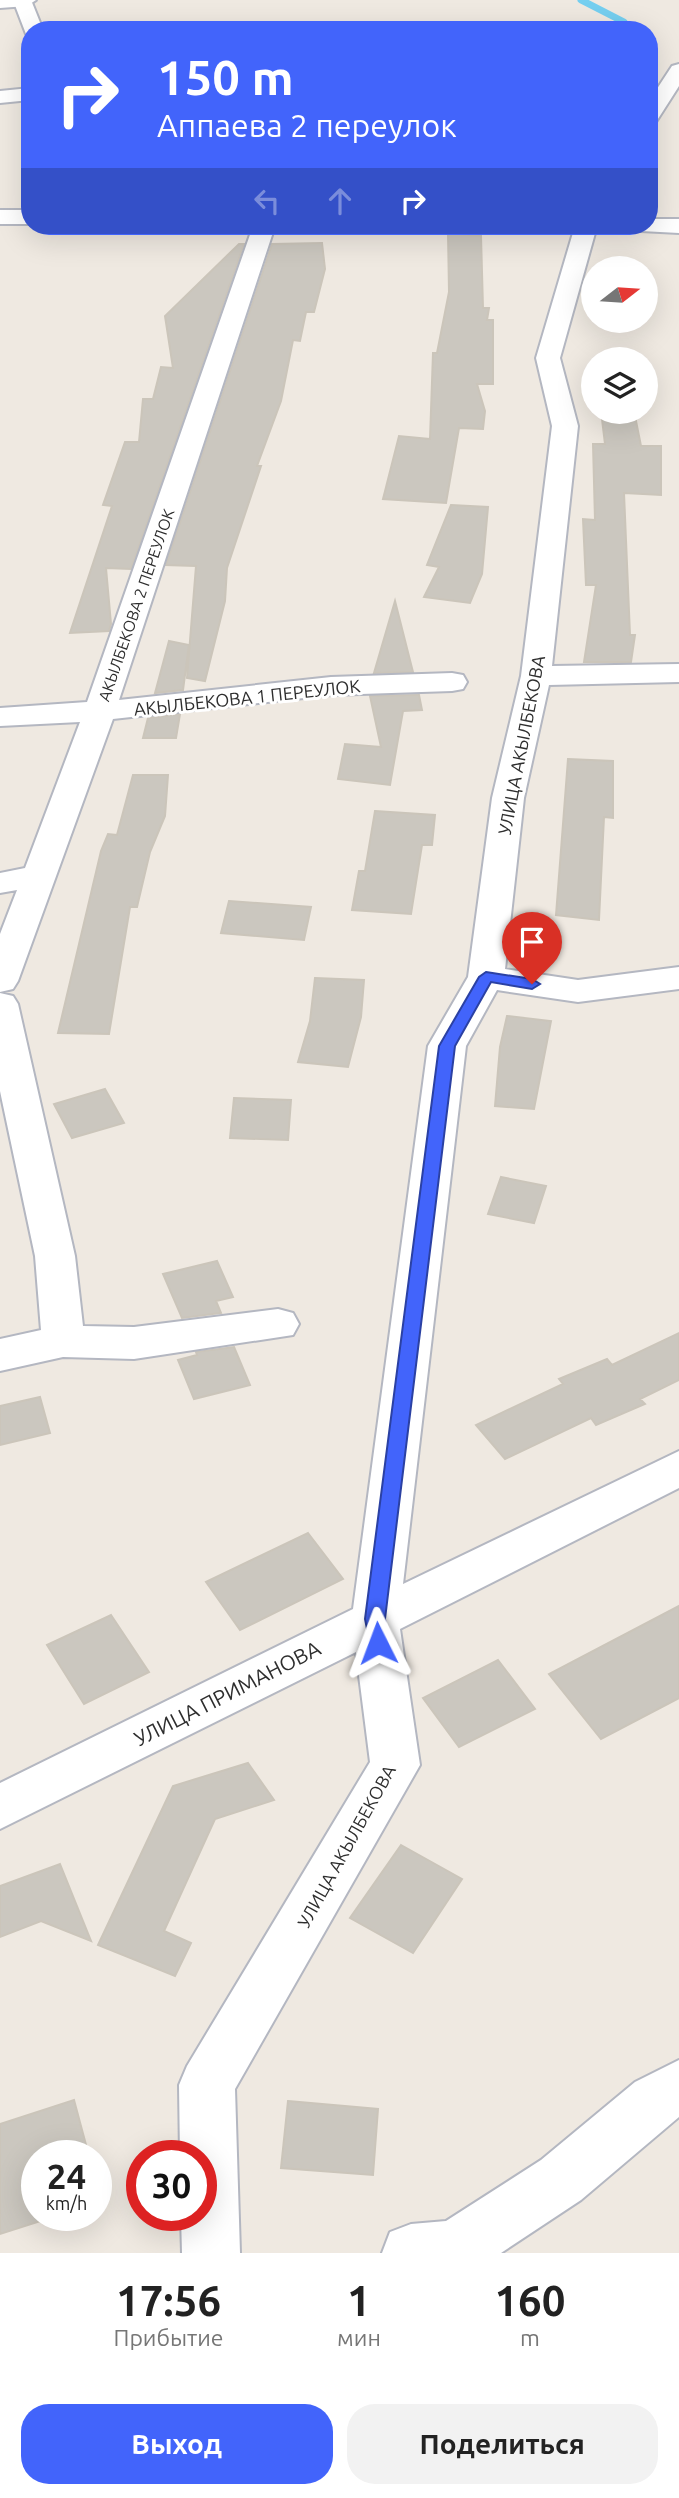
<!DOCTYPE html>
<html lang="ru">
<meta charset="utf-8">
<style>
:root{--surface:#fff;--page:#f2f2f2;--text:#222;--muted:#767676;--accent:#4264fb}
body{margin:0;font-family:Ubuntu,sans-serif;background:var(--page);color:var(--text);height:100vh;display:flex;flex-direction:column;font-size:26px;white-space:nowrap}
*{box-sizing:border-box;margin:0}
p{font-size:23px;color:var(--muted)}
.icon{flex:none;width:38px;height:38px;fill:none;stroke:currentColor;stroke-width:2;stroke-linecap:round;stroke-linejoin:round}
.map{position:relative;height:2253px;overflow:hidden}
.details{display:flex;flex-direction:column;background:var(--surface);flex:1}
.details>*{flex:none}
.hud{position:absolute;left:21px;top:21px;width:637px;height:214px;border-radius:28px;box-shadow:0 7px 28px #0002;background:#4264fb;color:#fff;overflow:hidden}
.needle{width:46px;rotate:73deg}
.tools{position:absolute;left:581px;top:256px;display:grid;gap:14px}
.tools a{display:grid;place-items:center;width:77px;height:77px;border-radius:50%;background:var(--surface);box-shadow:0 7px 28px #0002;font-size:35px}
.speed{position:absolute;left:21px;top:2140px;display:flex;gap:14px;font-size:35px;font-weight:700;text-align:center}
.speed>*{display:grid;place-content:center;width:91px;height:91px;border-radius:50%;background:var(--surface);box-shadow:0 7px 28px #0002;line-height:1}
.speed small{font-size:18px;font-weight:400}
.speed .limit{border:10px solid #d22;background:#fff;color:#111}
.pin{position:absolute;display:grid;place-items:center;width:60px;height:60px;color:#fff;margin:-72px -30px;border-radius:50% 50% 50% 0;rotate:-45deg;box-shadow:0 0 7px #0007}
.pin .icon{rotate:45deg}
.me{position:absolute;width:77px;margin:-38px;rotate:357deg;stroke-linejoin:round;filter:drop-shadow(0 0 5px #0008)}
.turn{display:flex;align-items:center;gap:24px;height:147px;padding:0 21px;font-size:32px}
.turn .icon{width:91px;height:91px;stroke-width:2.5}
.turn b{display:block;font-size:49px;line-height:60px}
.lanes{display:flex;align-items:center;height:66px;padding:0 21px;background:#0003;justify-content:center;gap:35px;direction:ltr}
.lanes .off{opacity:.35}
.eta{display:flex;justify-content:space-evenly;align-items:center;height:119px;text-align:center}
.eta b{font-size:42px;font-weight:700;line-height:49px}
.primary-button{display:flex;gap:14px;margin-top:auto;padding:14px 21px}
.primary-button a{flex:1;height:80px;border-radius:28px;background:var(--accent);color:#fff;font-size:28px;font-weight:700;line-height:80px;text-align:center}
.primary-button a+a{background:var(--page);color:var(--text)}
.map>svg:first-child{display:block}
</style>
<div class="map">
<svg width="679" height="2253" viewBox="0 0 679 2253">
<rect width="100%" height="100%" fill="#efe9e1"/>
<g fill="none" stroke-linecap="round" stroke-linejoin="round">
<path stroke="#75cff0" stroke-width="7" d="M 581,0 L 624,22"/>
</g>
<path fill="#cbc7bf" stroke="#cbc5ba" stroke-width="2" d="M 448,233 L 481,236 L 483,308 L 489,308 L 487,320 L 493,320 L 493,384 L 477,384 L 485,411 L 483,429 L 459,428 L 446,503 L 383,499 L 399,436 L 430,439 L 433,353 L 437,353 L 449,292 Z
M 322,243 L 325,269 L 314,312 L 306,312 L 300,341 L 293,340 L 281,401 L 257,466 L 261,466 L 227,568 L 225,601 L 205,681 L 187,678 L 196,566 L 166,565 L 272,244 Z
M 239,244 L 244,244 L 131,569 L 106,568 L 111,624 L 109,631 L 70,633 L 112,506 L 103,505 L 125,442 L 139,442 L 143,399 L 153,399 L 161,367 L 173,368 L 165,316 Z
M 601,411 L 634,411 L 641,446 L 661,446 L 661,495 L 624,493 L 630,635 L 635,635 L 631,662 L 584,662 L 596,585 L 586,585 L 583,519 L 595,520 L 593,444 L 605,444 Z
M 451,505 L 488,507 L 482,574 L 470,603 L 424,597 L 439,567 L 427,565 Z
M 395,601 L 413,672 L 374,673 Z
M 169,641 L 189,645 L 183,690 L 155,693 Z
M 419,695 L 422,710 L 403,711 L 390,785 L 338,779 L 345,744 L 381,747 L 370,696 Z
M 180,714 L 176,738 L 143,738 L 148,718 Z
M 568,759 L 613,761 L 613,818 L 604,817 L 599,920 L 556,915 Z
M 133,775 L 168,775 L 165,816 L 150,852 L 137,907 L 130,907 L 109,1034 L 58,1033 L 101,851 L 108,834 L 117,835 Z
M 375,811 L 435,815 L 432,845 L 422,845 L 411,914 L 352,910 L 359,871 L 365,871 Z
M 229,901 L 311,907 L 304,940 L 221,933 Z
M 315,978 L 364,980 L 361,1017 L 348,1067 L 298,1062 L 310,1021 Z
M 507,1016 L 551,1021 L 534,1109 L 495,1106 L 500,1047 Z
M 105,1089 L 124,1123 L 72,1138 L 54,1104 Z
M 234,1098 L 291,1100 L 288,1140 L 230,1138 Z
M 501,1177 L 546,1186 L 534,1223 L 488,1214 Z
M 217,1261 L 233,1297 L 216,1301 L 221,1313 L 182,1318 L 163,1274 Z
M 679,1333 L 679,1380 L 640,1399 L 645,1404 L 596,1425 L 591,1418 L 505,1459 L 476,1425 L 563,1384 L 559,1379 L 607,1359 L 612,1365 Z
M 234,1347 L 250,1385 L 194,1399 L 178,1360 L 197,1355 L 196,1352 Z
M 40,1397 L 50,1433 L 0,1445 L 0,1406 Z
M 308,1533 L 343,1579 L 240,1630 L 206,1582 Z
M 679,1606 L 679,1698 L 601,1739 L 549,1674 Z
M 111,1615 L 149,1672 L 84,1704 L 47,1645 Z
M 498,1660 L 535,1709 L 459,1747 L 423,1698 Z
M 248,1763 L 274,1800 L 215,1819 L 164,1931 L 191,1943 L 175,1976 L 98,1945 L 173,1786 Z
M 401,1845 L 462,1879 L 413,1953 L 350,1918 Z
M 60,1864 L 91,1941 L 41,1921 L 0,1937 L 0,1886 Z
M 74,2100 L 89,2156 L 37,2156 L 37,2216 L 56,2216 L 0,2234 L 0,2124 Z
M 288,2101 L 378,2109 L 373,2175 L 281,2168 Z"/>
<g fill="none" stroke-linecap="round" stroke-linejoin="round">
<g stroke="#b4b7c1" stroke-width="4">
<path id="minor" d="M 13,0 L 31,0 L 43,30 L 30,30 L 30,35 L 26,34 Z
M 679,64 L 679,86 L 656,122 L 649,124 L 649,101 L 672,66 Z
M 30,88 L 30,100 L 0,103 L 0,91 Z
M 0,210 L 30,210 L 30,224 L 0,224 Z
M 649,219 L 679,219 L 679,233 L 641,231 L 638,226 L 649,226 Z
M 253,226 L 275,226 L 119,700 L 331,677 L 452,673 L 463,675 L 467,682 L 463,689 L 452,691 L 331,695 L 113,719 L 18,981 L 13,989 L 0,992 L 0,934 L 17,890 L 0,893 L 0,873 L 25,868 L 80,722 L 0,726 L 0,708 L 87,702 Z
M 575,226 L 597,226 L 560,358 L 578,426 L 552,666 L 679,664 L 679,682 L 549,685 L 524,798 L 505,969 L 578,980 L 679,967 L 679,989 L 578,1002 L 497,990 L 466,1046 L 403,1584 L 679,1451 L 679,1488 L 400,1629 L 420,1765 L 235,2089 L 240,2253 L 182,2253 L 181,2216 L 201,2216 L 201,2156 L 180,2156 L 179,2085 L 187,2066 L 370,1762 L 356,1652 L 0,1829 L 0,1783 L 353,1609 L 428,1046 L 468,977 L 492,798 L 521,676 L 552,426 L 536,358 Z
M 0,993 L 13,996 L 18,1004 L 75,1256 L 83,1326 L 134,1327 L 278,1309 L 293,1313 L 299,1324 L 293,1335 L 134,1359 L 63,1357 L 0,1371 L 0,1339 L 41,1330 L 35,1256 L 0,1091 Z
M 679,2060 L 679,2117 L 581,2200 L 501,2253 L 382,2253 L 390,2232 L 411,2224 L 446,2221 L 541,2160 L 635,2082 Z"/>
</g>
<g stroke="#b4b7c1" stroke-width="4">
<path id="tertiary" d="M 0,0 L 36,0 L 27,6 L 0,8 Z"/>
</g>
<use href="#minor" fill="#fff" fill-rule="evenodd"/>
<use href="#tertiary" fill="#fff" fill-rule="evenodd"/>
</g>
<path fill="#4264fb" stroke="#2b41a3" stroke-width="2" d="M 486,972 L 532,979 L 540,984 L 532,989 L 491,982 L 455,1046 L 385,1619 L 388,1643 L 385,1649 L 371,1649 L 365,1619 L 439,1046 L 479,977 Z"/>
<g text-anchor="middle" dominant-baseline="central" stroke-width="6" stroke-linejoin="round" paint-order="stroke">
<g font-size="16" fill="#2e2e2e" stroke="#fff">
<text transform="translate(136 605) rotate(-71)">АКЫЛБЕКОВА 2 ПЕРЕУЛОК</text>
</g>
<g font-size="18" fill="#2e2e2e" stroke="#fff">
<text transform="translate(247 697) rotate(-6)">АКЫЛБЕКОВА 1 ПЕРЕУЛОК</text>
<text transform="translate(521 745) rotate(-79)">УЛИЦА АКЫЛБЕКОВА</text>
<text transform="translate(346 1846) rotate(-61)">УЛИЦА АКЫЛБЕКОВА</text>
</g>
<g font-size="21" fill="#2e2e2e" stroke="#fff">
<text transform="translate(227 1693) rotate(-27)">УЛИЦА ПРИМАНОВА</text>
</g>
</g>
</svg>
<div class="tools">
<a><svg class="needle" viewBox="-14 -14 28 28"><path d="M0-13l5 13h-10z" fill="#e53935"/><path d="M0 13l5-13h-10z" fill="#767676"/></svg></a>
<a><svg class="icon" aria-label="layers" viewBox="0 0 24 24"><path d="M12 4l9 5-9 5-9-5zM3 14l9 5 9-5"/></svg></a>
</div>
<div class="speed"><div>24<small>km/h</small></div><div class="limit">30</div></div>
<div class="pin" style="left:532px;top:984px;background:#d93025"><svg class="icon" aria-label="arrive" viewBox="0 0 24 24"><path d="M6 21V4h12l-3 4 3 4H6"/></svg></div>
<svg class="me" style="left:378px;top:1643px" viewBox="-20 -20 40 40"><path d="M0-17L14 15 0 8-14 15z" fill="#4264fb" stroke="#fff" stroke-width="4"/></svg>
<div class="hud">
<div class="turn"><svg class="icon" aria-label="right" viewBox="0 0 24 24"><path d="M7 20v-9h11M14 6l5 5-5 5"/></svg><div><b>150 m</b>Аппаева 2 переулок</div></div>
<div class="lanes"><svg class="icon off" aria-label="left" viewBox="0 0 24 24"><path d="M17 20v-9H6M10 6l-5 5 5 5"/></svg><svg class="icon off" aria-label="ahead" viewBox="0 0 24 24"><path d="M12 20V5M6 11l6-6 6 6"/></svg><svg class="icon" aria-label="right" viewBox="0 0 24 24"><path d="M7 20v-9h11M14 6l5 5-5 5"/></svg></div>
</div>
</div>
<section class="details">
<div class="eta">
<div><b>17:56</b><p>Прибытие</p></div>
<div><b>1</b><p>мин</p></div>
<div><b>160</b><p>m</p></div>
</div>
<div class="primary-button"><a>Выход</a><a>Поделиться</a></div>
</section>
